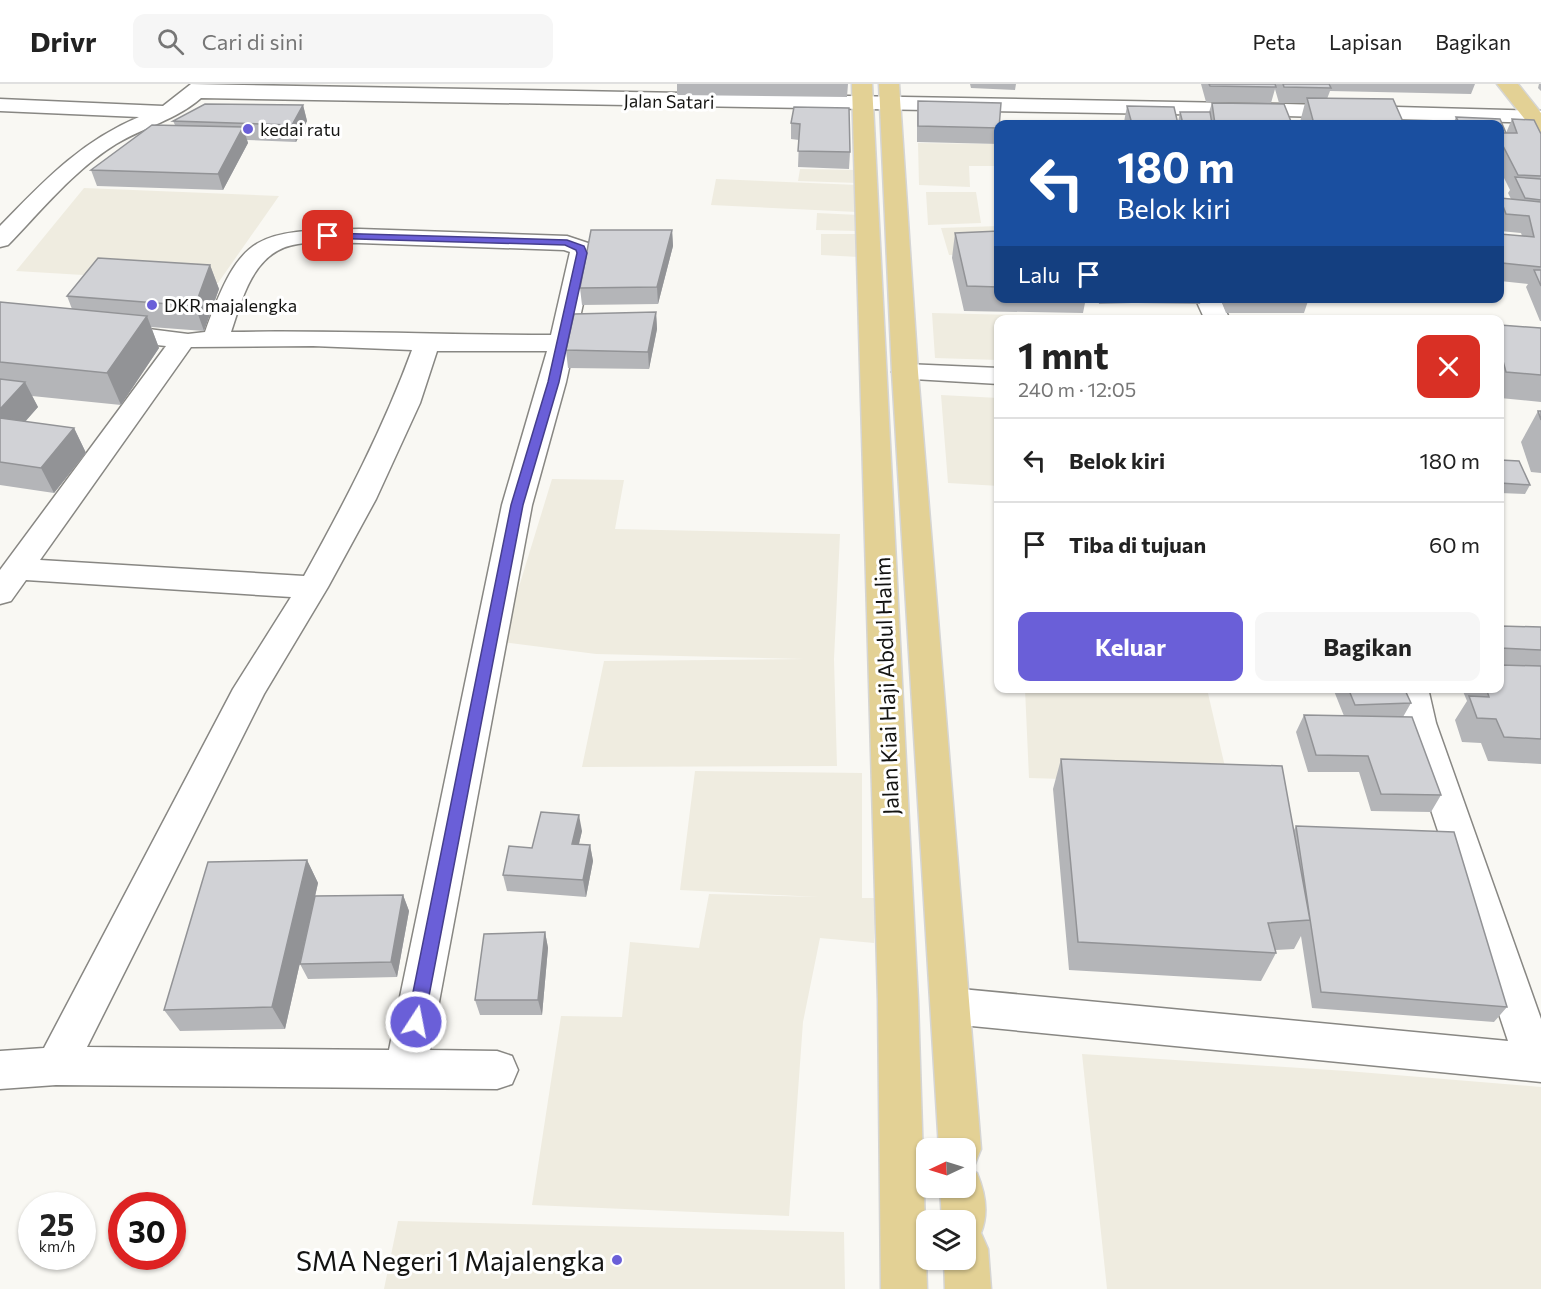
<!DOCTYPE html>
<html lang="id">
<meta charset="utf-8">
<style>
:root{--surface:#fff;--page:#f6f6f6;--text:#222;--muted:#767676;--line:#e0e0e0;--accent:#6a5fd8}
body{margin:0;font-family:Commissioner,sans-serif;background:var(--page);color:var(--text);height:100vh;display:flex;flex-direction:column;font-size:22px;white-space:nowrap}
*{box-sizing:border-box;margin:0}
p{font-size:20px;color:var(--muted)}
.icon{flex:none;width:33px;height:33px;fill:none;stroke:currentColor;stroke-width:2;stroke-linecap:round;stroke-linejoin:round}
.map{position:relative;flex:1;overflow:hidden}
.side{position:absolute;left:994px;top:231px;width:510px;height:378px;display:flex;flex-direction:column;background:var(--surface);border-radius:12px;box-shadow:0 2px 4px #0004}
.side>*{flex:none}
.guide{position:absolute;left:994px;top:36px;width:510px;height:183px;border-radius:12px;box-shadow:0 2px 4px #0004;background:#1a4fa0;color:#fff;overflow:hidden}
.needle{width:39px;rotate:266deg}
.fabs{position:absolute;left:916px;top:1054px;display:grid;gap:12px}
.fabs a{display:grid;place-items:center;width:60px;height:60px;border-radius:12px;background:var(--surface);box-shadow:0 2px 4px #0004;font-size:30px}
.speed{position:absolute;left:18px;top:1108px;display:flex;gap:12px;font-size:30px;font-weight:700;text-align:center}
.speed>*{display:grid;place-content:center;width:78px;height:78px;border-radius:50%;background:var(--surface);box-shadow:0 2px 4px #0004;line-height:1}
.speed small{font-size:15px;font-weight:400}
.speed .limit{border:9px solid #d22;background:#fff;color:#111}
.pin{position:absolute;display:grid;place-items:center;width:51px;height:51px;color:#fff;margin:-26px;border-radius:12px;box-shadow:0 3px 9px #0006}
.me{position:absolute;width:66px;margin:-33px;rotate:11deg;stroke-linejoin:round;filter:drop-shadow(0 0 4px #0008)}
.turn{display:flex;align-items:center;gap:21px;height:126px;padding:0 24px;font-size:27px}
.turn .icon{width:78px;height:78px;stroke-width:2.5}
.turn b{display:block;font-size:42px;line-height:51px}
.then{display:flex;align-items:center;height:57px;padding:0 24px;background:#0003;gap:12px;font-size:22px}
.round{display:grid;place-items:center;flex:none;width:63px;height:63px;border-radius:12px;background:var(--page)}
.overview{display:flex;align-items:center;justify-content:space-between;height:102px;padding:0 24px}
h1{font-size:36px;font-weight:700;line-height:45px}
.action{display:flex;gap:12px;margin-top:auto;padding:12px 24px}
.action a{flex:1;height:69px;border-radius:12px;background:var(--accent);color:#fff;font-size:24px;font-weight:700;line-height:69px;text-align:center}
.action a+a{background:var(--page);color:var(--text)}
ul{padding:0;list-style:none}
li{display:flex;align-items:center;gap:18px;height:84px;padding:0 24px;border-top:2px solid var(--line)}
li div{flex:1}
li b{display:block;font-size:22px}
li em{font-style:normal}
header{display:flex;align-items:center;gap:36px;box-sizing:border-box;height:84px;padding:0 30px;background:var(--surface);border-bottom:2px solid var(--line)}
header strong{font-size:28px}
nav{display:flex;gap:33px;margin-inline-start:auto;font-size:21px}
.search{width:420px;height:54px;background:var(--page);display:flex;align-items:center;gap:15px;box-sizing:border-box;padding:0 21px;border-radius:12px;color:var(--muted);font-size:22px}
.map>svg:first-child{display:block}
</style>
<header>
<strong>Drivr</strong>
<div class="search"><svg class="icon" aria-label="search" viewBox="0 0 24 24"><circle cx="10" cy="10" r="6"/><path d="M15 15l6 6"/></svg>Cari di sini</div>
<nav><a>Peta</a><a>Lapisan</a><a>Bagikan</a></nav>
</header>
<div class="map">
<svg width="1541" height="1205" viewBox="0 0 1541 1205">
<rect width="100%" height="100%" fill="#f9f8f3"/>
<path fill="#efece0" d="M 918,59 L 994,60 L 995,82 L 969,82 L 970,103 L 919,101 Z
M 800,85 L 858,86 L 858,99 L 798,97 Z
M 716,95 L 858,101 L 857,128 L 711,121 Z
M 84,104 L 279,112 L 218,199 L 16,187 Z
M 926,108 L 976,108 L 981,139 L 928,141 Z
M 817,129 L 859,131 L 857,147 L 816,146 Z
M 999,142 L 999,169 L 949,171 L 941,144 Z
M 821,150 L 859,150 L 859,173 L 821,171 Z
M 932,229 L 1140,234 L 1141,235 L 999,236 L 999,276 L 935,274 Z
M 941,311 L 999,314 L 999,402 L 948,399 Z
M 552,395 L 624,396 L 615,445 L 840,450 L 834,575 L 837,682 L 582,683 L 604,577 L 804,575 L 596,570 L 502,558 Z
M 1025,605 L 1207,605 L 1229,700 L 1029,694 Z
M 695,687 L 862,689 L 862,814 L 876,814 L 874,859 L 820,854 L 803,938 L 789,1132 L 532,1121 L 561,932 L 622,933 L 630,858 L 699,864 L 709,810 L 819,813 L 680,806 Z
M 1082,970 L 1347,987 L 1541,1003 L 1541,1205 L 1107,1205 Z
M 398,1137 L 844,1148 L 845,1205 L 384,1205 Z"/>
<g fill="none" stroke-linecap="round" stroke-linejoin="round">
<g stroke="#888783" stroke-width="3">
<path id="minor" d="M 191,0 L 1285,20 L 1541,27 L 1541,39 L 1285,32 L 201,14 C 176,36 144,43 116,60 C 74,86 42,126 8,161 L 0,163 L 0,142 C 44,97 80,58 139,33 L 0,27 L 0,15 L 163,22 Z
M 359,145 L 567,152 L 588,159 L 594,169 L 566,298 L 532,421 L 430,966 L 497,967 L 512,972 L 518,986 L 512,1000 L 497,1005 L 56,1001 L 0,1005 L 0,967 L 44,964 L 233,605 L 291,513 L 26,496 L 11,517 L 0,520 L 0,486 L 166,262 L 109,256 L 100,253 L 96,248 L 100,243 L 109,240 L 188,250 L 205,248 C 241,148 256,147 359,145 ZM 359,159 L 564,166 L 570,168 L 551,251 C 444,251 337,246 231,248 C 243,212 254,166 298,160 C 317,157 339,159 359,159 ZM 313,262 L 412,266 C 383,345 345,418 304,492 L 40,476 L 191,263 ZM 437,267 L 547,267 L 502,421 L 389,966 L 87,963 L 264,610 L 328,503 L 376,415 L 420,319 Z
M 1195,214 L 1220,214 L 1230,236 L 1205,236 Z
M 905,280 L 999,284 L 999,300 L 896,294 L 892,288 L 896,282 Z
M 1395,604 L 1428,604 L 1436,639 L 1541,935 L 1541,998 L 951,940 L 937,935 L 931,922 L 937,909 L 951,904 L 1508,957 L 1402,639 Z"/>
</g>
<g stroke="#d5d5d4" stroke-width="3">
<path id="major" d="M 852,0 L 872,0 L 918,916 L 927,1205 L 881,1205 L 878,916 Z
M 879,0 L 899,0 L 918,288 L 981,1065 L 975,1080 L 966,1083 L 966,1065 L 939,1065 L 892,288 Z
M 1497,0 L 1518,0 L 1541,29 L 1541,49 L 1534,47 Z
M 966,1084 L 977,1089 C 985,1108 989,1129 981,1149 L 988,1165 L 991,1205 L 945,1205 L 944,1176 L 966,1176 L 966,1137 L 942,1137 L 940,1104 L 966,1104 Z"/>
</g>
<use href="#minor" fill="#fff" fill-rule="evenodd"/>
<use href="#major" fill="#e3d195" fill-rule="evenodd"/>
</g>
<path fill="#b4b5b8" d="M 677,0 L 848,0 L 847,13 L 677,11 Z
M 970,0 L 1016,0 L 1015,6 L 971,4 Z
M 1201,0 L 1475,0 L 1471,10 L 1330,7 L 1327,15 L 1404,40 L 1301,40 L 1300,38 L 1305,19 L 1279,19 L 1275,5 L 1271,19 L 1206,18 Z
M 1539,0 L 1541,0 L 1541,7 L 1538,4 Z
M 918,17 L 999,40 L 998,60 L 917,58 L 917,33 Z
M 1212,19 L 1292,40 L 1124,40 L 1124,38 L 1127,22 L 1178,38 L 1180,28 L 1209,28 Z
M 303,21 L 307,37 L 296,58 L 247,56 L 248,59 L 223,106 L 97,102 L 91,86 L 175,41 L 173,37 Z
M 794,23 L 850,68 L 849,85 L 798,83 L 799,56 L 791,55 L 791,39 Z
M 1456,33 L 1500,35 L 1506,49 L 1512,35 L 1534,36 L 1541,50 L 1541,237 L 1540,237 L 1526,203 L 1528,200 L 1500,197 L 1500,150 L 1522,152 L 1521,149 L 1500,147 L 1500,114 L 1511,115 L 1508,109 L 1510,106 L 1500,86 L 1500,40 L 1453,40 Z
M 672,146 L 673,162 L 658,220 L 582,221 L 580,204 Z
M 999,147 L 999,214 L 1086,214 L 1083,229 L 964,227 L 952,174 L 955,149 Z
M 210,181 L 219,205 L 204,247 L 151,243 L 159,264 L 121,321 L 32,312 L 38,323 L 25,338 L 74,344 L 86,369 L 54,409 L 0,401 L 0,218 L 72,225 L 67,212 Z
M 1098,214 L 1133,214 L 1132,219 L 1099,220 Z
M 1137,214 L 1202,214 L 1200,220 L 1138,219 Z
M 1220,214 L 1309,214 L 1304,229 L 1226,229 Z
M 656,228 L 657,245 L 649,285 L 568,284 L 566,266 Z
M 1500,241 L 1541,244 L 1541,318 L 1500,314 Z
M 1538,327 L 1541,327 L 1541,389 L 1531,388 L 1521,358 Z
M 1500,376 L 1530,401 L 1525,410 L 1500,409 Z
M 1500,542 L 1541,543 L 1541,680 L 1488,677 L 1481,659 L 1462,658 L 1455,636 L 1467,617 L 1462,605 L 1500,604 Z
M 1284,604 L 1404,604 L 1411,619 L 1403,633 L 1441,711 L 1431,728 L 1371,727 L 1359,688 L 1308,688 L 1296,648 L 1304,631 L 1344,632 L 1334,607 L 1286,609 Z
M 1061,675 L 1294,746 L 1296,742 L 1507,923 L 1494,938 L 1312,924 L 1301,852 L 1294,865 L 1276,866 L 1276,869 L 1261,897 L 1069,886 L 1053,705 Z
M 582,747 L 579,760 L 590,761 L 593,777 L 586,813 L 507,807 L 503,791 L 532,764 Z
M 307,776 L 318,799 L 285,945 L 180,947 L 164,926 Z
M 403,811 L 409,827 L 397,893 L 308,895 L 300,880 Z
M 545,848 L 548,864 L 542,931 L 480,931 L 475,916 Z"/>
<path fill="#929396" d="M 303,21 L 307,37 L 296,58 L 292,41 Z
M 243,43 L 248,59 L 223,106 L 218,90 Z
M 672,146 L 673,162 L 658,220 L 657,203 Z
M 210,181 L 219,205 L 204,247 L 195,222 Z
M 656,228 L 657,245 L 649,285 L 648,268 Z
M 147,232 L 159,264 L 121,321 L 107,289 Z
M 25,298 L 38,323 L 6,359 L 0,348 L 0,325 Z
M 74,344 L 86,369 L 54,409 L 41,384 Z
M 579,731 L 582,747 L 575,776 L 572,760 Z
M 590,761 L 593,777 L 586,813 L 583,796 Z
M 307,776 L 318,799 L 285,945 L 272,923 Z
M 403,811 L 409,827 L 397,893 L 391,878 Z
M 545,848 L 548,864 L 542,931 L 538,916 Z"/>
<path fill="#d1d2d6" stroke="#929396" stroke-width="1.5" d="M 1209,0 L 1275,0 L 1276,3 L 1210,2 Z
M 1283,0 L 1329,0 L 1331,4 L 1284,3 Z
M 1307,14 L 1393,15 L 1404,40 L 1314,40 Z
M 918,17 L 1001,19 L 999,44 L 918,42 Z
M 1212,19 L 1284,20 L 1292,40 L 1215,40 Z
M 205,20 L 303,21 L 292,41 L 173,37 Z
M 1127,22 L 1174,23 L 1178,40 L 1132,40 Z
M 794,23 L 849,24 L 850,68 L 798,67 L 800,40 L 791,39 Z
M 1180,28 L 1210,28 L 1212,40 L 1183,40 Z
M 1456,33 L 1500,35 L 1506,49 L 1500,49 L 1500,40 L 1460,40 Z
M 1512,35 L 1534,36 L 1541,50 L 1541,92 L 1518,91 L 1500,56 L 1500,49 L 1517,49 Z
M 152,41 L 243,43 L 218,90 L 91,86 Z
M 1515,93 L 1541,95 L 1541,116 L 1525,114 Z
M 1500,114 L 1541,118 L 1541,183 L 1502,179 L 1500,172 L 1500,150 L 1534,153 L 1529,132 L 1506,130 Z
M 591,146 L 672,146 L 657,203 L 580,204 Z
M 999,147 L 999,203 L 967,202 L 955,149 Z
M 98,174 L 210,181 L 195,222 L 67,212 Z
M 1534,186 L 1541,186 L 1541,202 Z
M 0,218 L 147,232 L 107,289 L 0,278 Z
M 656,228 L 648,268 L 566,266 L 574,230 Z
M 1500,241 L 1541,244 L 1541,291 L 1506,288 L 1500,266 Z
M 0,295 L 25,298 L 0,325 Z
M 1538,327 L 1541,327 L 1541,336 Z
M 0,334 L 74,344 L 41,384 L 0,378 Z
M 1500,376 L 1519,377 L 1530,401 L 1500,399 Z
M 1500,542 L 1541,543 L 1541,566 L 1500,564 Z
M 1500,581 L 1541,582 L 1541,655 L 1504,653 L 1496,635 L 1477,634 L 1469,612 L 1489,613 L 1486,604 L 1500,604 Z
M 1348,604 L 1404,604 L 1411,619 L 1355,621 Z
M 1304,631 L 1412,633 L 1441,711 L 1381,710 L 1368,672 L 1316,671 Z
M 1061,675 L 1282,682 L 1310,836 L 1268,839 L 1276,869 L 1078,858 Z
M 541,728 L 579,731 L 572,760 L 590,761 L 583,796 L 503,791 L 509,762 L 532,764 Z
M 1296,742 L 1454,748 L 1507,923 L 1321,908 Z
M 307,776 L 272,923 L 164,926 L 208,778 Z
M 403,811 L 391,878 L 300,880 L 315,812 Z
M 545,848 L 538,916 L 475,916 L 484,850 Z"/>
<path fill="#6a5fd8" stroke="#453e8c" stroke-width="1.5" d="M 328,149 L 567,156 L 584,162 L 587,169 L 559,298 L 523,421 L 424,938 L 421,943 L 416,945 L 410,943 L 407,938 L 511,421 L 548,298 L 577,169 L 576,166 L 565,161 L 324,154 L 324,150 Z"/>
<g fill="#6a5fd8" stroke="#fff" stroke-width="2">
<circle cx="248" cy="45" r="6"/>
<circle cx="152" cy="221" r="6"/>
<circle cx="617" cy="1176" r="6"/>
</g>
<g text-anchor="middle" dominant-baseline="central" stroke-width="6" stroke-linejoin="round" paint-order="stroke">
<g font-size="18" fill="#141412" stroke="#fff">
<text transform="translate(669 17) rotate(1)">Jalan Satari</text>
</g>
<g font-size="18" fill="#141412" stroke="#fff" text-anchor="start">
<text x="260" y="45">kedai ratu</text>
<text x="164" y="221">DKR majalengka</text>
</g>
<g font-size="22" fill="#141412" stroke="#fff">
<text transform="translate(886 602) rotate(-92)">Jalan Kiai Haji Abdul Halim</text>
</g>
<g font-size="27" fill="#141412" stroke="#fff" text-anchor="end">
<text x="605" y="1176">SMA Negeri 1 Majalengka</text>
</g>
</g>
</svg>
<div class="fabs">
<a><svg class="needle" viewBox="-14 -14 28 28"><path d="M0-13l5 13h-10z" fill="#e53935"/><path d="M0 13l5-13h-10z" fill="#767676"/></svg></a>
<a><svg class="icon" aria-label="layers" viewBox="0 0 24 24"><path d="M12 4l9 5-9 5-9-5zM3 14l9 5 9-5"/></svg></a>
</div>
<div class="speed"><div>25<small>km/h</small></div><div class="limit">30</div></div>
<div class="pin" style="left:328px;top:152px;background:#d93025"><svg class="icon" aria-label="arrive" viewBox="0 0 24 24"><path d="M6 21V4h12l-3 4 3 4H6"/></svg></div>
<svg class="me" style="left:416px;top:938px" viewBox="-20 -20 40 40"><circle r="17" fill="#6a5fd8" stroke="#fff" stroke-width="3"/><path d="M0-11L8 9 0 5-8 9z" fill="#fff"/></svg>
<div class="guide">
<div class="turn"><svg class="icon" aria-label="left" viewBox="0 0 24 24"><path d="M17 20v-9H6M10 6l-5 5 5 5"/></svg><div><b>180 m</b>Belok kiri</div></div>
<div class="then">Lalu<svg class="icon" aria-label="arrive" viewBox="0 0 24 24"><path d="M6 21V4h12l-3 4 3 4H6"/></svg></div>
</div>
<section class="side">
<div class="overview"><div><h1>1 mnt</h1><p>240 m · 12:05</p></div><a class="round" style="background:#d93025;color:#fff"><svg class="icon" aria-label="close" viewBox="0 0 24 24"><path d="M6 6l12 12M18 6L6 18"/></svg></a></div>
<ul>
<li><svg class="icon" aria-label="left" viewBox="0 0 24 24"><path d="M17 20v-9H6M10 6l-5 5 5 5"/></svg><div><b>Belok kiri</b></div><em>180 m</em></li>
<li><svg class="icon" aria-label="arrive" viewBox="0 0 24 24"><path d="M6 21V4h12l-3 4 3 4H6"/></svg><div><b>Tiba di tujuan</b></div><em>60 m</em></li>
</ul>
<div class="action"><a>Keluar</a><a>Bagikan</a></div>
</section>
</div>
